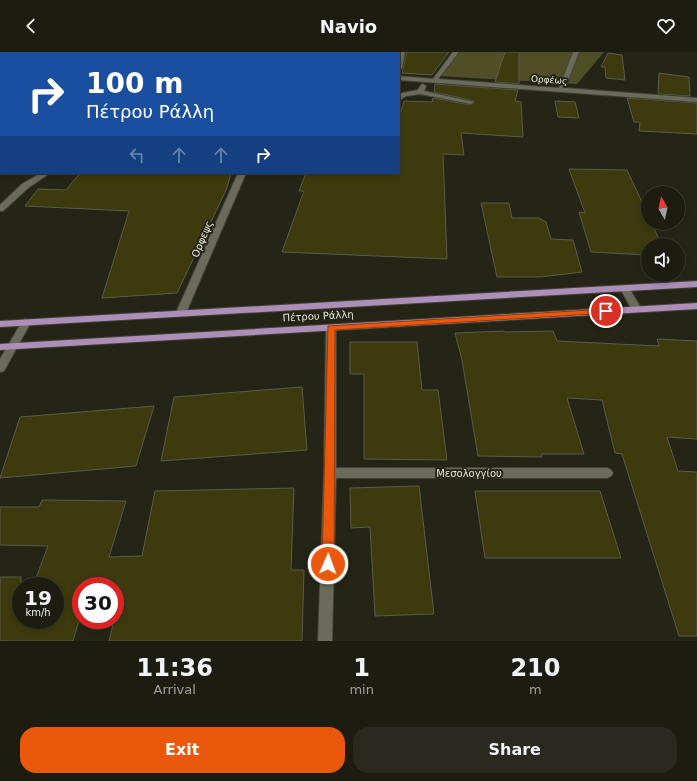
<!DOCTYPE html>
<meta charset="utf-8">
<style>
:root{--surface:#1c1c11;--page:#29291f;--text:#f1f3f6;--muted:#a0a19f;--line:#3a3a31;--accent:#ea580c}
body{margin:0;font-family:"DejaVu Sans",sans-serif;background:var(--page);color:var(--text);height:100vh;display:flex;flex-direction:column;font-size:15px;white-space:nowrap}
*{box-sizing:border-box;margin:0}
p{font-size:13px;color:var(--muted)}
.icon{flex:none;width:22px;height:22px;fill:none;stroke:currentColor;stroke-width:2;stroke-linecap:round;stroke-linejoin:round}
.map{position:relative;height:589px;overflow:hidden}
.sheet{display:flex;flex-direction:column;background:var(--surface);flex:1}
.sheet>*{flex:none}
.guide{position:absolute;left:0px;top:0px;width:400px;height:122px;box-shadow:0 2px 6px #0003,0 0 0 1px var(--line);background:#1a4fa0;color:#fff;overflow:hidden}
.needle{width:26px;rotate:351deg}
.tools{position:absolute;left:641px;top:134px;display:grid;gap:8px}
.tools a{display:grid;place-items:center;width:44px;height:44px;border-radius:50%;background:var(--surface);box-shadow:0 2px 6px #0003,0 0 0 1px var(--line);font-size:20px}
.speed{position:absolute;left:12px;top:525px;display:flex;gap:8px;font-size:20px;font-weight:700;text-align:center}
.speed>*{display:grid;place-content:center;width:52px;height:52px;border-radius:50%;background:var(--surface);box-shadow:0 2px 6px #0003,0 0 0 1px var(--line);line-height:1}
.speed small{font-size:10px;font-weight:400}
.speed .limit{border:6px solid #d22;background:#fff;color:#111}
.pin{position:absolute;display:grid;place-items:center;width:34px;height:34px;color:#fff;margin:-17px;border:2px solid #fff;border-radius:50%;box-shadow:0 1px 4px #0007}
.me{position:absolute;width:44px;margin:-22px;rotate:2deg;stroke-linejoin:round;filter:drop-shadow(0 0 3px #0008)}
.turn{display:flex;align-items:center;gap:14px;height:84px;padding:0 20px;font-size:18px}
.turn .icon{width:52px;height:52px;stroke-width:2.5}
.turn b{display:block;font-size:28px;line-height:34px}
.lanes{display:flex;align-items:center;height:38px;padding:0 20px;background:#0003;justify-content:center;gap:20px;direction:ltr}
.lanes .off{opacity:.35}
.eta{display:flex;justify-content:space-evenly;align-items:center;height:68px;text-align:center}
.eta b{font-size:24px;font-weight:700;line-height:28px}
.button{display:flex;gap:8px;margin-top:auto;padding:8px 20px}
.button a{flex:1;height:46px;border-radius:16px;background:var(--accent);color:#fff;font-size:16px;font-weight:700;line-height:46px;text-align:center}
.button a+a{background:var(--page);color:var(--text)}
header{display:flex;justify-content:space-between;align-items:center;height:52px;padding:0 20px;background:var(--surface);font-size:18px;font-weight:700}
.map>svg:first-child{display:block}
</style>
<header><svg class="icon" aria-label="back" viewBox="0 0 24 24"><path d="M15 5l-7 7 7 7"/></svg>Navio<svg class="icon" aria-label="heart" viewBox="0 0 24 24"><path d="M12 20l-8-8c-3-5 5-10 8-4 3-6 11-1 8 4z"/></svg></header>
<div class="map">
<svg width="697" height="589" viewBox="0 0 697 589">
<rect width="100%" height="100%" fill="#252517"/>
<path fill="#4f4e27" d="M 457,0 L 604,0 L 577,32 L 438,24 Z"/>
<path fill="#3d3b0d" stroke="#5b5b4b" d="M 407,0 L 449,0 L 432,23 L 402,21 Z
M 505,0 L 519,0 L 519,32 L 495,30 Z
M 608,1 L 622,3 L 625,28 L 606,26 L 605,15 L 601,15 Z
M 659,21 L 689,25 L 690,44 L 658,42 Z
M 435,32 L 518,38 L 515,49 L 521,50 L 523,85 L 461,81 L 464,103 L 443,102 L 447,207 L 282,200 L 304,139 L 299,139 L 306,121 L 399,121 L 399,60 L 401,60 L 404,49 L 432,50 L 433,46 L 471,53 L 475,50 L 474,49 L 434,40 Z
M 627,46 L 697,51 L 697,82 L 639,79 L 640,70 L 634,70 Z
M 555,49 L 575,50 L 579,66 L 558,65 Z
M 569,117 L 627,118 L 648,163 L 648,171 L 652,171 L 661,193 L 648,193 L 648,203 L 591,200 L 579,160 L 585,161 Z
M 80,121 L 231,121 L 227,136 L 177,241 L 102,246 L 129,159 L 25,154 L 38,137 L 66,138 Z
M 481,151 L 509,151 L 512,166 L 539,166 L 546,170 L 551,187 L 573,188 L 582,220 L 540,225 L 497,225 Z
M 504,279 L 505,280 L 553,279 L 557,289 L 659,294 L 657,287 L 697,289 L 697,387 L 667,385 L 678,419 L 697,420 L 697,584 L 679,584 L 622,402 L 615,401 L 602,348 L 567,346 L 584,402 L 542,402 L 542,405 L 478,404 L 462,308 L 455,281 Z
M 350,290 L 417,290 L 422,338 L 438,338 L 447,408 L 364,407 L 364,322 L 350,322 Z
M 302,335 L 307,398 L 161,409 L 174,345 Z
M 154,354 L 136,414 L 0,426 L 20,365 Z
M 419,434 L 434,562 L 375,564 L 370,475 L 351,476 L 350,436 Z
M 294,436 L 291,518 L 304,518 L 302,589 L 109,589 L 120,544 L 115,544 L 115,534 L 81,534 L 81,561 L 73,589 L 0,589 L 0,525 L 21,525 L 21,568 L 55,568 L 55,534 L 33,534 L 48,494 L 0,493 L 0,455 L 39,455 L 42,448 L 126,449 L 109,505 L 142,504 L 155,439 Z
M 475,439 L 600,439 L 621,506 L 485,506 Z"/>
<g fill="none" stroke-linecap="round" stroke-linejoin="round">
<g stroke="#424238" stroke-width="2">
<path id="minor" d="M 54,0 L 63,0 L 64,1 L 55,1 Z
M 259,0 L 265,0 L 258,1 Z
M 399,0 L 405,0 L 402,16 L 399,18 Z
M 453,0 L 459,0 L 438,27 L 559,36 L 573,0 L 579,0 L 565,36 L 697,46 L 697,50 L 399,28 L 399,24 L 433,27 Z
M 423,32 L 426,34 L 424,39 L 474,50 L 471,52 L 420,42 L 406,44 L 399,49 L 399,43 L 402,41 L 418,38 L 421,33 Z
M 0,56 L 1,56 L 1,60 L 0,60 Z
M 0,65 L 1,65 L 0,70 Z
M 41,121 L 50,121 L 28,136 L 3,159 L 0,159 L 0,153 L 22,132 Z
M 238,121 L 246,121 L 186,261 L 181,264 L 178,263 L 176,261 Z
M 625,233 L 628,234 L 642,258 L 640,260 L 634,260 L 632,258 L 620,236 Z
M 26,267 L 31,270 L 4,319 L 0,320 L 0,307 L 23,268 Z
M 331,273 L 336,276 L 336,416 L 607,416 L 611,418 L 613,421 L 611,424 L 607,426 L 336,426 L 332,589 L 318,589 L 324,421 L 326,276 Z"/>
</g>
<g stroke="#424238" stroke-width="2">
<path id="major" d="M 697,229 L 697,235 L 0,275 L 0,269 Z
M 697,251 L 697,257 L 0,298 L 0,292 Z"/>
</g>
<use href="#minor" fill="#6b6b5c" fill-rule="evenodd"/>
<use href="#major" fill="#ac8eb9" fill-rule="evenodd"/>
</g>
<path fill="#ea580c" stroke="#983908" d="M 606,257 L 609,257 L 609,261 L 335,278 L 334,512 L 332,516 L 328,518 L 323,516 L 322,512 L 328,274 Z"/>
<g text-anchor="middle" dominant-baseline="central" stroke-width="4" stroke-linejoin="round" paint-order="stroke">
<g font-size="9" fill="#e7e7de" stroke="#252517">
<text transform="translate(549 28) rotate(4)">Ορφέως</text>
</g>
<g font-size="10" fill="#e7e7de" stroke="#252517">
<text transform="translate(202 187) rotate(-67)">Ορφεψς</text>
<text transform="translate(318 264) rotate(-3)">Πέτρου Ράλλη</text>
<text x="469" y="421">Μεσολογγίου</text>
</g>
</g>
</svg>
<div class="tools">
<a><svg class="needle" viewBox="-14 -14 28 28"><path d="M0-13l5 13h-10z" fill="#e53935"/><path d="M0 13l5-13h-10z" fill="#a0a19f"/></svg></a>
<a><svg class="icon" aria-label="sound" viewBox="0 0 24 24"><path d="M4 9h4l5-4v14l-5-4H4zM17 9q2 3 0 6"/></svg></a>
</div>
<div class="speed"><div>19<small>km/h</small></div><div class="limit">30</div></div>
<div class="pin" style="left:606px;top:259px;background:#d93025"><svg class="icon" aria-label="arrive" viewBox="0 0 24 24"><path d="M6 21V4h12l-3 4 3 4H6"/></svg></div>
<svg class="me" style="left:328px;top:512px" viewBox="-20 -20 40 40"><circle r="17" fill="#ea580c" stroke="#fff" stroke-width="3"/><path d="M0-11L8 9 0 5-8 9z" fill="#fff"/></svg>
<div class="guide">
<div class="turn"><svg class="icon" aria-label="right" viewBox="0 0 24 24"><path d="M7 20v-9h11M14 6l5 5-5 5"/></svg><div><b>100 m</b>Πέτρου Ράλλη</div></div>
<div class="lanes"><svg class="icon off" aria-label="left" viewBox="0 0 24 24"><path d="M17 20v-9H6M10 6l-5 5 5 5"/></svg><svg class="icon off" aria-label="ahead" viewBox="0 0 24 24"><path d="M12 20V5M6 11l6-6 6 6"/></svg><svg class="icon off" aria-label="ahead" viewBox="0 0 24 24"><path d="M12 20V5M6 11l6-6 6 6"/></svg><svg class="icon" aria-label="right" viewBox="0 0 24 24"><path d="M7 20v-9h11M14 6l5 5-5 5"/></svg></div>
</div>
</div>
<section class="sheet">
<div class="eta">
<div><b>11:36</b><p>Arrival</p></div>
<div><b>1</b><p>min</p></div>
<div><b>210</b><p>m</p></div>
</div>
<div class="button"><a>Exit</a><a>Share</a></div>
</section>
